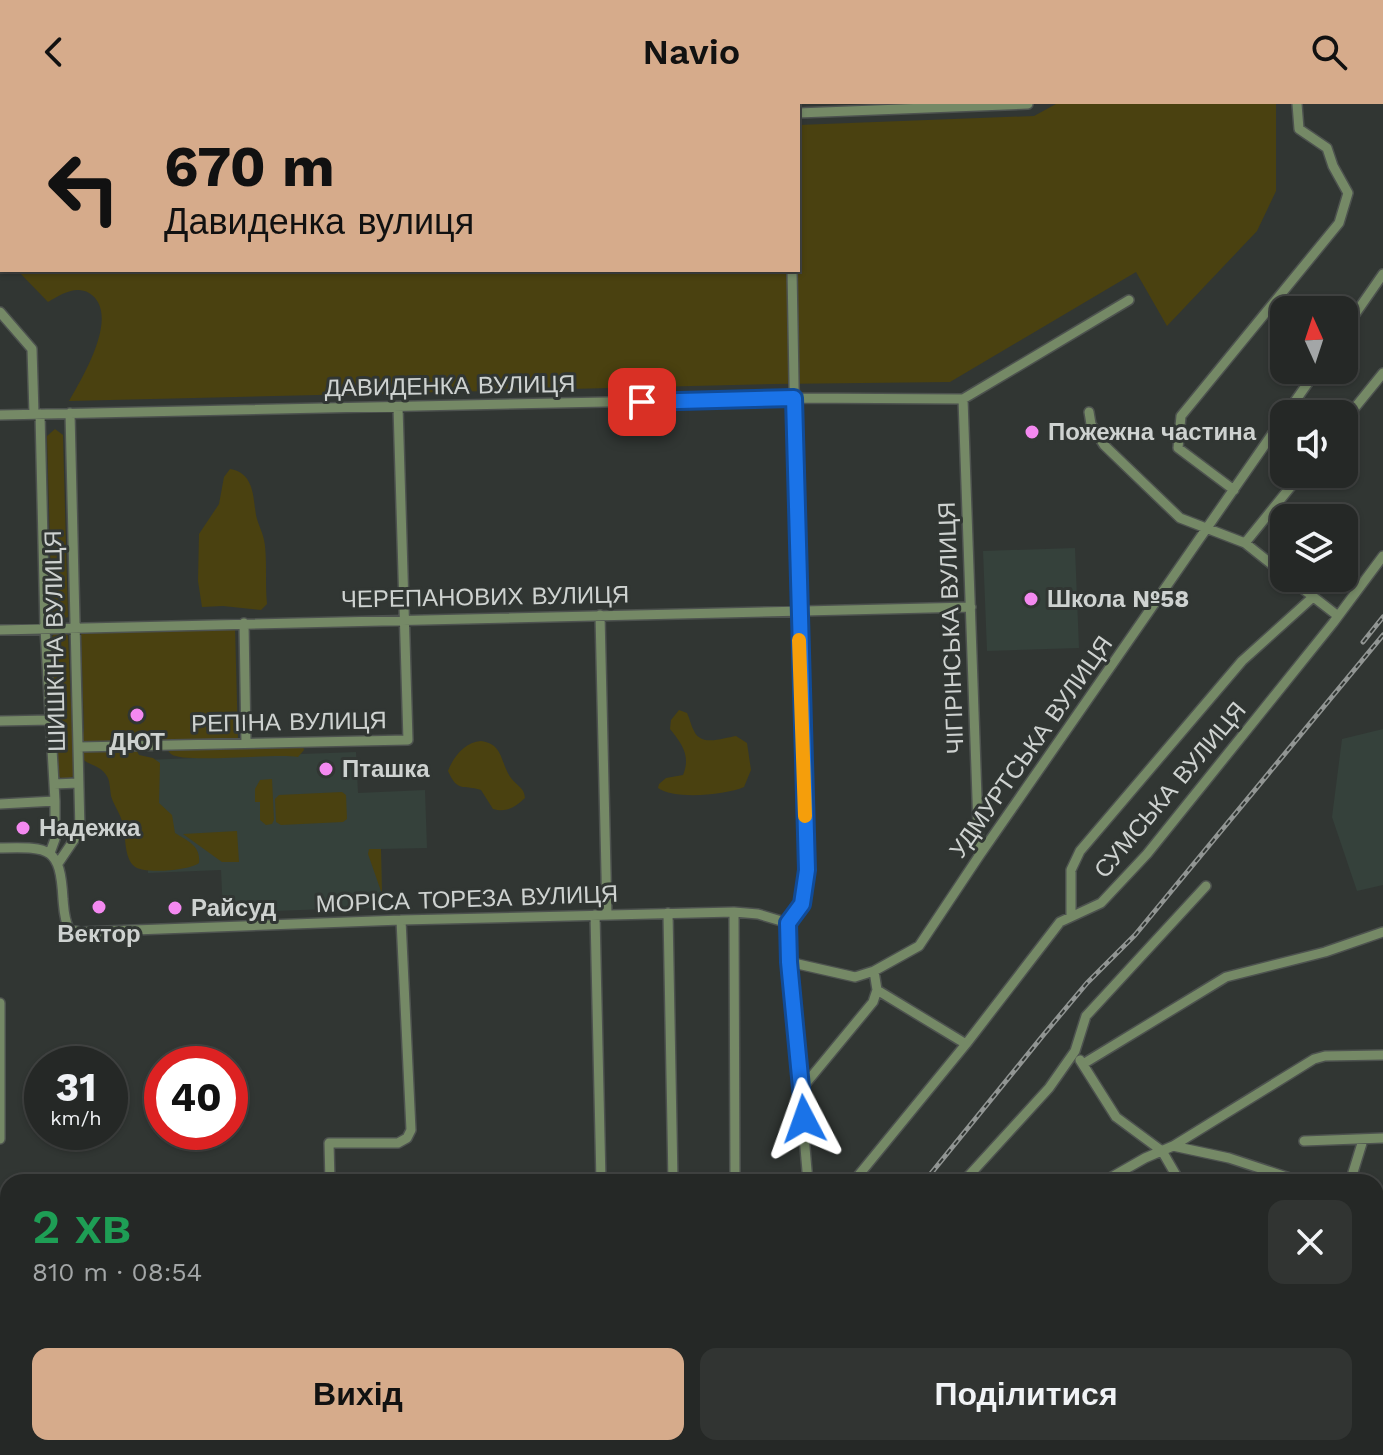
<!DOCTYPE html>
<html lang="uk">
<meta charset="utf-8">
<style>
:root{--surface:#252826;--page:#313432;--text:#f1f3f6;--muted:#a3a6a7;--line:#424443;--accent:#d6ab8b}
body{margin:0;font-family:"Work Sans",sans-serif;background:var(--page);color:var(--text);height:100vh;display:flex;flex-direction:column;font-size:30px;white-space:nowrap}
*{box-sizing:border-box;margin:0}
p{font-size:26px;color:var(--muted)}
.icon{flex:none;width:44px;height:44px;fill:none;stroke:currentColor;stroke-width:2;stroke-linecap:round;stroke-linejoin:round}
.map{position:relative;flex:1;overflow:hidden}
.drawer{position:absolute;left:0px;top:1070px;width:1384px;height:282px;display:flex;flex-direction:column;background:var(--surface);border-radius:24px 24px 0 0;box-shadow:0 2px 6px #0004,0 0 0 2px var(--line)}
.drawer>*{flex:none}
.hud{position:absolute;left:0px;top:0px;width:800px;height:168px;box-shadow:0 2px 6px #0004,0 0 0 2px var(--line);background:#d6ab8b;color:#111;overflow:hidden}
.needle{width:52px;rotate:357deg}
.fabs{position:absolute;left:1270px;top:192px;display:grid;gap:16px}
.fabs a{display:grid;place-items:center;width:88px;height:88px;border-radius:16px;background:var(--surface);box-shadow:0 2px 6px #0004,0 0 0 2px var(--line);font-size:40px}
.speed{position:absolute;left:24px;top:942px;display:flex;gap:16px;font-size:40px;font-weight:700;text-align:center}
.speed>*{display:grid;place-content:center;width:104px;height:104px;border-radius:50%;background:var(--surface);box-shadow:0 2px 6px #0004,0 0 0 2px var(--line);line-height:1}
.speed small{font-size:20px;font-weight:400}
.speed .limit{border:12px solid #d22;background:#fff;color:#111}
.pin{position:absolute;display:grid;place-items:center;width:68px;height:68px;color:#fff;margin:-34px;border-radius:16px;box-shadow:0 4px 12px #0006}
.me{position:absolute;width:88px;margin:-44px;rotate:356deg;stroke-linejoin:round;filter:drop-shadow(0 0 6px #0008)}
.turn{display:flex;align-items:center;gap:28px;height:168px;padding:0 32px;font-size:36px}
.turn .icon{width:104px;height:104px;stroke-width:2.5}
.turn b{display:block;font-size:56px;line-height:68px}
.round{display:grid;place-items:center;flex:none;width:84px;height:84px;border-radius:16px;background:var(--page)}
.head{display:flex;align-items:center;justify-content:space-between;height:136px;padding:0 32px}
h1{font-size:48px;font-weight:600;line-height:60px;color:#1e9e55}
.cta{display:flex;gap:16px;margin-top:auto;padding:16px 32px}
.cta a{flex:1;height:92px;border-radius:16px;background:var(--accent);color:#111;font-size:32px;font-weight:600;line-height:92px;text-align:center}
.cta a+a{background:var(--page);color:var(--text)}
header{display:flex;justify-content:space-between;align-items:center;height:104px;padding:0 32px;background:var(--accent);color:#111;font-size:36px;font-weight:600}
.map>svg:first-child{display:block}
</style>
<header><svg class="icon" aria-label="back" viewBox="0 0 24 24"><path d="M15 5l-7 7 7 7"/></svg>Navio<svg class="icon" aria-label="search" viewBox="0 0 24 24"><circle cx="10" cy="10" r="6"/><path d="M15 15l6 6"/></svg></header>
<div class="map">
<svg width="1383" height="1351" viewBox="0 0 1383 1351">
<rect width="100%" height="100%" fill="#313633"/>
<path fill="#35413b" d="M 1075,444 L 1079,544 L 987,547 L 983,447 Z
M 1383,625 L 1383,781 L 1357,787 L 1332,713 L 1342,635 Z
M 356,648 L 358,689 L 425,686 L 427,744 L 381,745 L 382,803 L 223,809 L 221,766 L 148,769 L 143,656 Z"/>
<path fill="#4a4110" d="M 26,0 L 771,0 L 772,2 L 27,2 Z
M 1056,0 L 1276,0 L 1276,87 L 1257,127 L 1167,222 L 1136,168 L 950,278 L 775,280 L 69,297 C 82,274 122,209 89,189 C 75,181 60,191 48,198 L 17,166 L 798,166 L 798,21 L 1034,12 Z
M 55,325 L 63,331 L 68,513 L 60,516 L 52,514 L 47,332 Z
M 230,365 C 254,369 253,392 256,411 C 258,421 264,430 265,442 C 267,461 265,480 267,500 L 261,506 L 223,502 L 202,503 L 198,477 L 199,430 L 219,400 L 224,373 Z
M 235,523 L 238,635 L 225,636 C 238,637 253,642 266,640 C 282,638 289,629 303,642 L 304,646 L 298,653 C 274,649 183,660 171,650 C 168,648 167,643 164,640 L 140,639 L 137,647 L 139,651 L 153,654 L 160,659 L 159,699 L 172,711 L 175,729 C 188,737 201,742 199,759 C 191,766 143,771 134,762 C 124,753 126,733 123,721 C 121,710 114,702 111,692 C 110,686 110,679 108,674 C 97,652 71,670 84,626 L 81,527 Z
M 55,528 L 65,528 L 68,532 L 74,672 L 66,675 L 58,673 L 52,533 Z
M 679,606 L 687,609 C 690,615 691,622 694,627 C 701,643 723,634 736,632 L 747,639 L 751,666 L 744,683 C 726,691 674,696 658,684 L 659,680 L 666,674 L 683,671 C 691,652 682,640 670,625 L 671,616 Z
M 481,637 C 504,640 500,659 511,674 C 517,682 524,683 525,694 C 515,703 507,709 493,705 L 481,686 C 462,680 458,689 448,667 C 453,653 465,638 481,637 Z
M 272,675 L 274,716 L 272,720 L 266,721 L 260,716 L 260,698 L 255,698 L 255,685 L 260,676 Z
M 342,688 L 346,691 L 347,715 L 343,718 L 281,721 L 276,718 L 275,695 L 279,691 Z
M 237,727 L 239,758 L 222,758 L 183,730 Z
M 369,745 L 381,745 L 382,790 L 368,750 Z"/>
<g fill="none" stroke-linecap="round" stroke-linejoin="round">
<g stroke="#4d524f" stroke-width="12">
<path id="minor" d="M 779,0 L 780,2
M 798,9 L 1028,0
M 0,208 L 32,245 L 34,310
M 1344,226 L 1383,170
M 963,295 L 979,751
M 1089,308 L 1091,320 L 1104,341 L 1180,414 L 1245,439 L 1284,470
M 40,310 L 45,525 L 55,697 L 55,735 L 50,749
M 1286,310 L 1317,266
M 0,311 L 794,294 L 963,295 L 1129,196
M 1344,317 L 1383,269
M 1234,386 L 1178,344 L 1181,312 L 1339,119 L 1348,89 L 1333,62 L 1327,44 L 1299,25 L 1297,0
M 1245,439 L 1301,370
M 1289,474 L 1338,512
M 600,511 L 607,811
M 244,519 L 246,639
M 0,526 L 971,503
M 0,617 L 51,616
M 78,643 L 408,636 L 398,303
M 54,680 L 78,679
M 0,700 L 55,697
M 0,744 C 50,743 60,742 63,795 C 64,806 64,815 69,825 L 80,828 L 401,816 L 734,808 L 758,810 L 788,819 L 789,858 L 808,1078
M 59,758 L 80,727 L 70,309
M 734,808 L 735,1078
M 668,809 L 673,1078
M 595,811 L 601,1078
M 1071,812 L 1071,766 L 1080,747 L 1242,557 L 1313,493
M 788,819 L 802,800 L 807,766 L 798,506 L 792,166
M 789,858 L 855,873 L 874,867 L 919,842 L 979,752 L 1284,313
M 877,886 L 966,940
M 0,899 L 0,1035
M 1080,956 L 1116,1013 L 1162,1047 L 1180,1078
M 1083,960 L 1226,873 L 1325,848 L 1383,828
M 802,984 L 873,898 L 877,886 L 874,867
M 1304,1037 L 1383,1034
M 1173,1042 L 1229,1054 L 1302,1078
M 330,1078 L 329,1039 L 398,1039 L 407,1034 L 411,1026 L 401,816
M 853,1078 L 966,940 L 1060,818 L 1101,799 L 1147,750 L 1333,519 L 1383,452
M 963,1078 L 1049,984 L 1075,947 L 1086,912 L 1206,782
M 1103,1078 L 1145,1054 L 1173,1042 L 1314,955 L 1325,952 L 1383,951
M 1350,1078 L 1363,1036
M 1376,1119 L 1383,1118
M 1376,1300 L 1383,1299
M 794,1351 L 798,1344
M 1199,1351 L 1212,1344"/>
</g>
<use href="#minor" stroke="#758966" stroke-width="9"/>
<g stroke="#919593" stroke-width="5">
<path id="rail" d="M 1363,538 L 1383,513
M 924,1078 L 1045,929 L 1087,879 L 1135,831 L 1383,531
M 783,1351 L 786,1344"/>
</g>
<use href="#rail" stroke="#313633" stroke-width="2" stroke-dasharray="6" stroke-linecap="butt"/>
</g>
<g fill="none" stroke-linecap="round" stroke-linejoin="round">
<g stroke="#114b97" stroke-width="20">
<path id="route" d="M 642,298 L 794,294 L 807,766 L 802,800 L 788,819 L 789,858 L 804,1015"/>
</g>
<use href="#route" stroke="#1a73e8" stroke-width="14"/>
<path stroke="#f59e0b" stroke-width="14" d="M 799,536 L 805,712"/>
</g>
<g fill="#f489f0" stroke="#313633" stroke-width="3">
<circle cx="1032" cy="328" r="8"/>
<circle cx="1031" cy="495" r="8"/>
<circle cx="137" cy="611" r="8"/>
<circle cx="326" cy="665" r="8"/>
<circle cx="23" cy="724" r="8"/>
<circle cx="99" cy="803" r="8"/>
<circle cx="175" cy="804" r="8"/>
</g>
<g text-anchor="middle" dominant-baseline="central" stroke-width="6" stroke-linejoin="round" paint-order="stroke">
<g font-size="24" fill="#ced2d0" stroke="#313633">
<text transform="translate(450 282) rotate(-1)">ДАВИДЕНКА ВУЛИЦЯ</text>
<text transform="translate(485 493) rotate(-1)">ЧЕРЕПАНОВИХ ВУЛИЦЯ</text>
<text transform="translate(951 524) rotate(-92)">ЧIГIРIНСЬКА ВУЛИЦЯ</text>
<text transform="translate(55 537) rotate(-91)">ШИШКIНА ВУЛИЦЯ</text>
<text transform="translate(289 618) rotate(-1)">РЕПIНА ВУЛИЦЯ</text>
<text transform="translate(1031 643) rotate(-55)">УДМУРТСЬКА ВУЛИЦЯ</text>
<text transform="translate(1170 686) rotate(-50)">СУМСЬКА ВУЛИЦЯ</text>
<text transform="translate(467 795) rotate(-2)">МОРІСА ТОРЕЗА ВУЛИЦЯ</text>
</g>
<g font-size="24" font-weight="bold" fill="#ced2d0" stroke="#313633" text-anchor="start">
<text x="1048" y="328">Пожежна частина</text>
<text x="1047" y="495">Школа №58</text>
<text x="137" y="638" text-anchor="middle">ДЮТ</text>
<text x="342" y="665">Пташка</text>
<text x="39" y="724">Надежка</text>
<text x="191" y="804">Райсуд</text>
<text x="99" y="830" text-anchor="middle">Вектор</text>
</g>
</g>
</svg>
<div class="fabs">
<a><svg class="needle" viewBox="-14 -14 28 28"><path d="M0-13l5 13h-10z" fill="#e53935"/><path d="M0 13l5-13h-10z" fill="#a3a6a7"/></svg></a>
<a><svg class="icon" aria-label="sound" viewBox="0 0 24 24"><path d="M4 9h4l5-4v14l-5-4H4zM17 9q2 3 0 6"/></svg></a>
<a><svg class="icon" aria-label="layers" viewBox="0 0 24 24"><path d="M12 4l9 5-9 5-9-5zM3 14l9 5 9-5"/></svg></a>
</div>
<div class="speed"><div>31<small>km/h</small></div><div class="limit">40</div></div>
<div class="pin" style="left:642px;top:298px;background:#d93025"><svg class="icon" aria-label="arrive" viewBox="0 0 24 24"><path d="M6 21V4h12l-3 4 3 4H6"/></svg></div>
<svg class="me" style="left:804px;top:1015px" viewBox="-20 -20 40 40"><path d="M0-17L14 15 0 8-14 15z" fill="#1a73e8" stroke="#fff" stroke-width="4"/></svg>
<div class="hud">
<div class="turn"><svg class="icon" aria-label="left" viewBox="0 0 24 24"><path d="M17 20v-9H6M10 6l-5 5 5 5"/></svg><div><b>670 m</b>Давиденка вулиця</div></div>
</div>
<section class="drawer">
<div class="head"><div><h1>2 хв</h1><p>810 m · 08:54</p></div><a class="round"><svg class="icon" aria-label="close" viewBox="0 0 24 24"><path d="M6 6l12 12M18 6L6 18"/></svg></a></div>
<div class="cta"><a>Вихід</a><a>Поділитися</a></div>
</section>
</div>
